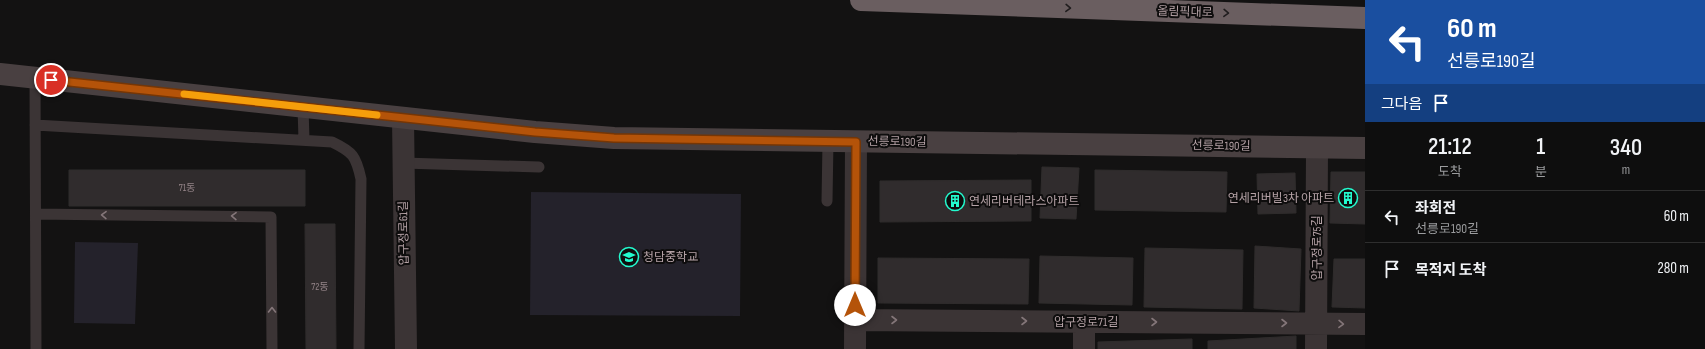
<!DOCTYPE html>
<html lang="ko">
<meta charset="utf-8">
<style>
:root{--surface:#0e0e0e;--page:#1c1c1c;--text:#f1f3f6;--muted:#9b9c9e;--line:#2e2e2e}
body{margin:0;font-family:"Sofia Sans Condensed","Noto Sans KR",sans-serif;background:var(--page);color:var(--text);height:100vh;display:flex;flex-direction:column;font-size:15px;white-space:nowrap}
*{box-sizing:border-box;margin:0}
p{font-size:13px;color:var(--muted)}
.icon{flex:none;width:22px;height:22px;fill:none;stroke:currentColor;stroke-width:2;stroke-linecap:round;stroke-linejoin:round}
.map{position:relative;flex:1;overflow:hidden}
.panel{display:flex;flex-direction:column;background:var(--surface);width:340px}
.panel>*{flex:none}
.hud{background:#1a4fa0;color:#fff;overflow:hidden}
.pin{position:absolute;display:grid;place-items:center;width:34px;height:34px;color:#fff;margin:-17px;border:2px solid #fff;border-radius:50%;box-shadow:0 1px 4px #0007}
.me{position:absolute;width:44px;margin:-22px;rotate:0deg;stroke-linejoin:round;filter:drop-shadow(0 0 3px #0008)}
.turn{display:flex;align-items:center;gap:14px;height:84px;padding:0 16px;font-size:18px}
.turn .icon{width:52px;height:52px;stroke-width:2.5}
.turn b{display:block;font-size:28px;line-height:34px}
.then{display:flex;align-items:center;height:38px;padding:0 16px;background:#0003;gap:8px;font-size:15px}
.eta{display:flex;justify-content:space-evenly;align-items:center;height:68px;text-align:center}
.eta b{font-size:24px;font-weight:600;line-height:28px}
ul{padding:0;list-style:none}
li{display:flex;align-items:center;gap:12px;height:52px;padding:0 16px;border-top:1px solid var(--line)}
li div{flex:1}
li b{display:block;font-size:15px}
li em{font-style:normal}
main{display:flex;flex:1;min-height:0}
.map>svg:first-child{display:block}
</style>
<main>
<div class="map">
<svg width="1365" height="349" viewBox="0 0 1365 349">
<rect width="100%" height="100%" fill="#131212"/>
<path fill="#24222b" d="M 531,192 L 741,194 L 740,316 L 530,315 Z
M 75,242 L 138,243 L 135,324 L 74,323 Z"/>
<path fill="#302c2d" stroke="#2f2c2c" d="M 1042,167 L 1079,168 L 1076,219 L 1040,218 Z
M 69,170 L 305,170 L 305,206 L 69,206 Z
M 1095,170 L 1227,172 L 1226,212 L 1095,210 Z
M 1331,172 L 1365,172 L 1365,224 L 1330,223 Z
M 1295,173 L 1296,213 L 1258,214 L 1257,174 Z
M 1031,180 L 1031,221 L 880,222 L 880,181 Z
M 305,224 L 335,224 L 336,349 L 306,349 Z
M 1255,246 L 1301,249 L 1299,311 L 1254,308 Z
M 1145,248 L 1243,250 L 1242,309 L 1144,307 Z
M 1040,256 L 1133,258 L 1132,305 L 1039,303 Z
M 878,258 L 1029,259 L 1028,304 L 878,303 Z
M 1334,259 L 1365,259 L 1365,308 L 1332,307 Z
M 1296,336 L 1296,349 L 1208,349 L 1208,341 Z
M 1192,339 L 1192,349 L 1098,349 L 1098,342 Z"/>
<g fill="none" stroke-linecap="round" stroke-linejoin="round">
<path stroke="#3b3435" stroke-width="11" d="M 35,78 L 36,349
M 303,107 L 304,140
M 35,125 L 332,142 C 353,152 356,156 361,179 L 359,349
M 403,163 L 539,167
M 827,201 L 828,142
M 36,214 L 271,217 L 272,349"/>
<path stroke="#3b3435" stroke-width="22" d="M 403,118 L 406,349
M 855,320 L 1365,324
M 855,349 L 856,142
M 1084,349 L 1084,322
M 1316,349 L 1317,148"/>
<path stroke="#494041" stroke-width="22" d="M 0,74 L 535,132 L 614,138 L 1365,148"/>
<path stroke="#6a5e60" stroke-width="22" d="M 861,0 L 1365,18"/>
</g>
<defs><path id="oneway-chevron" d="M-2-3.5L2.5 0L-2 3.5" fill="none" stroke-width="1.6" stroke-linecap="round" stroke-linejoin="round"/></defs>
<g stroke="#201d1e">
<use href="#oneway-chevron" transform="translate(1068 8) rotate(2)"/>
<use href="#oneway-chevron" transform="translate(1226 13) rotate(2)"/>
</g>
<g stroke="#847679">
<use href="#oneway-chevron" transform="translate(104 215) rotate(-179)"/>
<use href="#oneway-chevron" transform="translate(234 216) rotate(-179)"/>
<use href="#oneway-chevron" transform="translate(272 310) rotate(-90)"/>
<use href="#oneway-chevron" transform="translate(894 320)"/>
<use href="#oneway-chevron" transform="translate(1024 321)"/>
<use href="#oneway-chevron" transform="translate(1154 322)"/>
<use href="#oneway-chevron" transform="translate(1284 323)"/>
<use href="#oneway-chevron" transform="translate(1341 324) rotate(1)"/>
</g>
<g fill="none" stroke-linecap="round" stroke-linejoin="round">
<g stroke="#753606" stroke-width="10">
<path id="route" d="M 51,80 L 535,132 L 614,138 L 856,142 L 855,305"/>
</g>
<use href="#route" stroke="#b45309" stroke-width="7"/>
<path stroke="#f59e0b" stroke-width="7" d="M 184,94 L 377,115"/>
</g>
<defs>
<g id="building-ring" transform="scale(1)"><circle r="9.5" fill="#0e0d0d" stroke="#23face" stroke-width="1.5"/><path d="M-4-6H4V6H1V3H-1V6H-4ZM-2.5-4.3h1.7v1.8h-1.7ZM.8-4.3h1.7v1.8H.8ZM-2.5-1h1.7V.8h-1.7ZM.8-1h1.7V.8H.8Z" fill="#23face"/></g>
<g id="school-ring" transform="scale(1)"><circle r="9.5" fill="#0e0d0d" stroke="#23face" stroke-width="1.5"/><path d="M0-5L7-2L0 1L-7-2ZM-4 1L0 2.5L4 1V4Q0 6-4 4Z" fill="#23face"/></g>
</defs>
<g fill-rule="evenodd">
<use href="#building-ring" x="1348" y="198"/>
<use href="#building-ring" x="955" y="201"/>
<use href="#school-ring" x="629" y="257"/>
</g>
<g text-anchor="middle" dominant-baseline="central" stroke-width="4" stroke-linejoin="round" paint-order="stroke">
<g font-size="10" fill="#948488">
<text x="187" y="188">71동</text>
<text x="320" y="287">72동</text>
</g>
<g font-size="12" fill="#b5a2a6" stroke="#0e0d0d">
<text transform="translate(1185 12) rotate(2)">올림픽대로</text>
<text transform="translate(897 142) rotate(1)">선릉로190길</text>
<text transform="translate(1221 146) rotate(1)">선릉로190길</text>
<text transform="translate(404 233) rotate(-91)">압구정로61길</text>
<text transform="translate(1317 248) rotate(-90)">압구정로75길</text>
<text x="1086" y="322">압구정로71길</text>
</g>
<g font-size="12" fill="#b5a2a6" stroke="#0e0d0d" text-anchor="start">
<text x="1334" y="198" text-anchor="end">연세리버빌3차 아파트</text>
<text x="969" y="201">연세리버테라스아파트</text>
<text x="643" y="257">청담중학교</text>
</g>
</g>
</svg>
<div class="pin" style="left:51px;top:80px;background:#d93025"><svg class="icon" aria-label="arrive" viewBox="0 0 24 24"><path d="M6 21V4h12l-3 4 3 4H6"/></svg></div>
<svg class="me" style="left:855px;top:305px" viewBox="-20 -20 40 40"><circle r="19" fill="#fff"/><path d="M0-13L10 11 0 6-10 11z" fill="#b45309"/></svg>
</div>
<section class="panel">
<div class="hud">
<div class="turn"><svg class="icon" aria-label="left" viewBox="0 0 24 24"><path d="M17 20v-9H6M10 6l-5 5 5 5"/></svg><div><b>60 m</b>선릉로190길</div></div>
<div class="then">그다음<svg class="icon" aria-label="arrive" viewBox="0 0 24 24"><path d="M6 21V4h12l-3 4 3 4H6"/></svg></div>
</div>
<div class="eta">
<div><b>21:12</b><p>도착</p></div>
<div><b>1</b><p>분</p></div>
<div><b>340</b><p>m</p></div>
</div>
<ul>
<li><svg class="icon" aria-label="left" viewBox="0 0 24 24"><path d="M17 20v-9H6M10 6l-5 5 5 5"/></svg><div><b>좌회전</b><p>선릉로190길</p></div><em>60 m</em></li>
<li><svg class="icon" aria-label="arrive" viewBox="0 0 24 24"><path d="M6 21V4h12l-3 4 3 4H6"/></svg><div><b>목적지 도착</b></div><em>280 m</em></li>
</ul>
</section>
</main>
